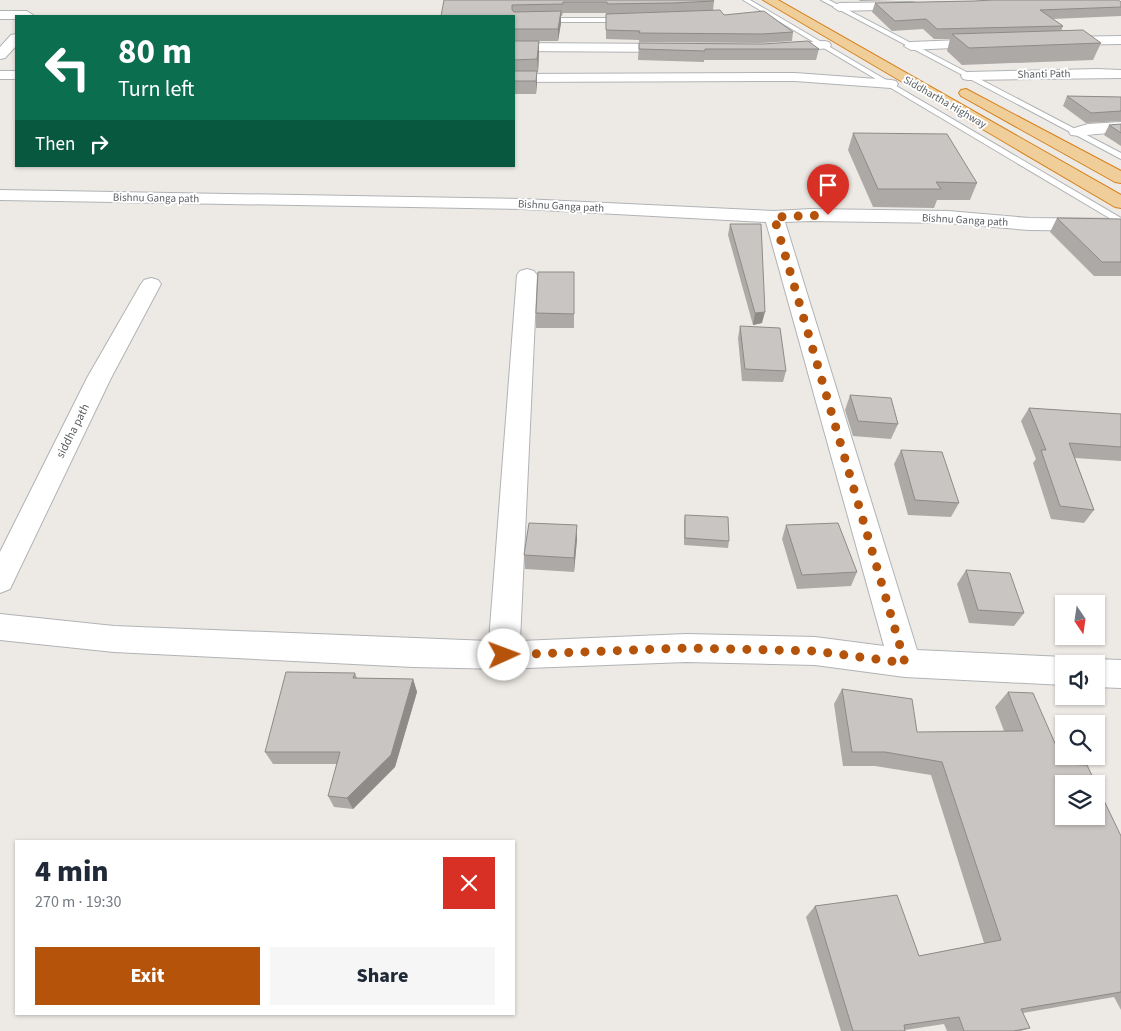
<!DOCTYPE html>
<meta charset="utf-8">
<style>
:root{--surface:#fff;--page:#f6f6f7;--text:#1f2937;--muted:#747a83;--accent:#b45309}
body{margin:0;font-family:"Source Sans 3",sans-serif;background:var(--page);color:var(--text);height:100vh;display:flex;flex-direction:column;font-size:19px;white-space:nowrap}
*{box-sizing:border-box;margin:0}
p{font-size:16px;color:var(--muted)}
.icon{flex:none;width:28px;height:28px;fill:none;stroke:currentColor;stroke-width:2;stroke-linecap:round;stroke-linejoin:round}
.map{position:relative;flex:1;overflow:hidden}
.side{position:absolute;left:15px;top:840px;width:500px;height:175px;display:flex;flex-direction:column;background:var(--surface);border-radius:0px;box-shadow:0 1px 4px #0004}
.side>*{flex:none}
.banner{position:absolute;left:15px;top:15px;width:500px;height:152px;border-radius:0px;box-shadow:0 1px 4px #0004;background:#0b6e4f;color:#fff;overflow:hidden}
.needle{width:32px;rotate:167deg}
.controls{position:absolute;left:1055px;top:595px;display:grid;gap:10px}
.controls a{display:grid;place-items:center;width:50px;height:50px;border-radius:0px;background:var(--surface);box-shadow:0 1px 4px #0004;font-size:25px}
.pin{position:absolute;display:grid;place-items:center;width:42px;height:42px;color:#fff;margin:-51px -21px;border-radius:50% 50% 50% 0;rotate:-45deg;box-shadow:0 0 5px #0007}
.pin .icon{rotate:45deg}
.me{position:absolute;width:55px;margin:-28px;rotate:88deg;stroke-linejoin:round;filter:drop-shadow(0 0 4px #0008)}
.turn{display:flex;align-items:center;gap:18px;height:105px;padding:0 20px;font-size:22px}
.turn .icon{width:65px;height:65px;stroke-width:2.5}
.turn b{display:block;font-size:35px;line-height:42px}
.then{display:flex;align-items:center;height:48px;padding:0 20px;background:#0003;gap:10px;font-size:19px}
.round{display:grid;place-items:center;flex:none;width:52px;height:52px;border-radius:0px;background:var(--page)}
.headline{display:flex;align-items:center;justify-content:space-between;height:85px;padding:0 20px}
h1{font-size:30px;font-weight:800;line-height:38px}
.cta{display:flex;gap:10px;margin-top:auto;padding:10px 20px}
.cta a{flex:1;height:58px;border-radius:0px;background:var(--accent);color:#fff;font-size:20px;font-weight:800;line-height:58px;text-align:center}
.cta a+a{background:var(--page);color:var(--text)}
.map>svg:first-child{display:block}
</style>
<div class="map">
<svg width="1121" height="1031" viewBox="0 0 1121 1031">
<rect width="100%" height="100%" fill="#edeae5"/>
<g fill="none" stroke-linecap="round" stroke-linejoin="round">
<g stroke="#b0b3b6" stroke-width="2">
<path id="lane" d="M 743,0 L 750,0 L 1121,218 L 1121,225 Z
M 821,0 L 829,0 L 1121,153 L 1121,159 Z
M 514,18 L 623,18 L 626,20 L 623,22 L 514,22 Z"/>
</g>
<g stroke="#b0b3b6" stroke-width="2">
<path id="street" d="M 912,2 L 916,3 L 918,6 L 916,9 L 839,11 L 833,7 L 839,3 Z
M 0,11 L 27,11 L 33,15 L 16,16 L 16,19 L 0,19 Z
M 16,34 L 16,46 L 5,58 L 0,59 L 0,47 L 11,35 Z
M 1121,36 L 1121,44 L 1060,45 L 1053,41 L 1060,37 Z
M 987,39 L 992,40 L 994,43 L 992,46 L 911,50 L 904,46 L 911,42 Z
M 824,41 L 829,42 L 831,45 L 829,48 L 778,53 L 771,49 L 778,45 Z
M 514,43 L 677,44 L 684,48 L 677,52 L 514,51 Z
M 1097,69 L 1121,70 L 1121,78 L 968,80 L 963,79 L 961,76 L 963,73 L 968,72 Z
M 0,71 L 16,71 L 16,79 L 0,79 Z
M 795,73 L 891,80 L 896,81 L 898,84 L 896,87 L 891,88 L 795,81 L 514,82 L 514,74 Z
M 1121,122 L 1121,132 C 1110,132 1079,137 1071,135 L 1069,132 L 1071,129 L 1088,124 Z
M 0,190 L 523,199 L 774,211 L 811,209 L 948,211 L 1029,218 L 1121,219 L 1121,231 L 1029,230 L 948,223 L 811,221 L 785,222 L 917,650 L 1064,657 L 1075,661 L 1077,664 L 1064,664 L 1064,685 L 905,677 L 815,665 L 686,662 L 504,669 L 413,667 L 114,652 L 0,640 L 0,614 L 114,626 L 489,641 L 517,275 L 520,271 L 527,269 L 534,271 L 537,275 L 520,641 L 686,634 L 815,637 L 884,646 L 766,222 L 523,209 L 0,200 Z
M 151,278 L 158,280 L 161,284 L 111,378 L 10,589 L 0,593 L 0,552 L 87,378 L 141,284 L 144,280 Z
M 1096,659 L 1121,660 L 1121,688 L 1096,687 L 1096,664 L 1084,664 Z"/>
</g>
<g stroke="#d6811d" stroke-width="2">
<path id="highway" d="M 763,0 L 778,0 L 1121,195 L 1121,208 L 1115,207 Z
M 966,89 L 1121,171 L 1121,183 L 1115,182 L 961,96 L 959,93 L 961,90 Z"/>
</g>
<use href="#lane" fill="#fff" fill-rule="evenodd"/>
<use href="#street" fill="#fff" fill-rule="evenodd"/>
<use href="#highway" fill="#f0ce9a" fill-rule="evenodd"/>
</g>
<path fill="#ada9a7" d="M 444,0 L 714,1 L 713,11 L 724,15 L 793,32 L 792,41 L 761,43 L 639,42 L 639,40 L 606,39 L 606,13 L 563,13 L 562,16 L 561,16 L 561,23 L 558,41 L 539,41 L 539,53 L 538,72 L 537,72 L 536,94 L 514,94 L 514,16 Z
M 859,0 L 896,0 L 860,1 Z
M 974,1 L 1121,2 L 1121,16 L 1053,19 L 1063,26 L 1061,31 L 1101,43 L 1093,60 L 962,65 L 947,51 L 950,39 L 934,39 L 923,29 L 892,31 L 872,12 L 875,3 Z
M 639,43 L 819,49 L 816,60 L 704,60 L 704,62 L 638,60 Z
M 1067,96 L 1121,97 L 1121,121 L 1086,123 L 1063,106 Z
M 1121,124 L 1121,146 L 1104,135 L 1109,125 Z
M 853,133 L 977,183 L 970,200 L 937,200 L 934,208 L 873,207 L 848,150 Z
M 1057,218 L 1121,219 L 1121,276 L 1094,276 L 1050,232 Z
M 730,224 L 762,323 L 753,325 L 728,235 Z
M 574,272 L 574,328 L 536,328 L 536,313 Z
M 740,326 L 786,371 L 783,382 L 742,381 L 738,338 Z
M 850,395 L 898,424 L 891,439 L 853,436 L 845,410 Z
M 1029,408 L 1121,414 L 1121,461 L 1075,458 L 1094,510 L 1084,523 L 1051,519 L 1033,463 L 1036,459 L 1021,421 Z
M 901,450 L 959,503 L 951,517 L 908,515 L 894,464 Z
M 685,515 L 729,541 L 728,548 L 684,545 L 684,522 Z
M 786,525 L 857,572 L 851,586 L 797,589 L 782,539 Z
M 577,539 L 574,572 L 525,569 L 524,555 Z
M 966,570 L 1024,613 L 1014,626 L 969,623 L 957,584 Z
M 355,673 L 357,678 L 413,679 L 417,692 L 395,767 L 353,809 L 334,807 L 328,796 L 337,764 L 273,764 L 265,752 Z
M 842,689 L 917,732 L 1004,731 L 995,707 L 1008,692 L 1121,836 L 1121,1010 L 1114,997 L 1023,1013 L 1030,1028 L 1021,1031 L 947,1031 L 944,1024 L 905,1030 L 905,1031 L 841,1031 L 806,917 L 815,906 L 919,956 L 984,943 L 931,775 L 875,766 L 843,766 L 834,704 Z"/>
<path fill="#8d8a88" d="M 561,11 L 561,23 L 558,41 L 558,29 Z
M 539,41 L 539,53 L 538,72 L 537,59 Z
M 537,71 L 537,84 L 536,94 L 536,81 Z
M 765,312 L 762,323 L 753,325 L 755,313 Z
M 577,525 L 577,539 L 574,572 L 574,558 Z
M 413,679 L 417,692 L 395,767 L 353,809 L 347,798 Z"/>
<path fill="#c9c5c2" stroke="#8d8a88" d="M 444,0 L 713,0 L 714,1 L 673,3 L 607,4 L 607,2 L 563,2 L 563,4 L 512,5 L 512,10 L 514,12 L 561,11 L 558,29 L 514,29 L 514,16 L 441,16 Z
M 993,0 L 1118,0 L 1121,2 L 1121,7 L 1040,10 L 1063,26 L 937,29 L 926,19 L 895,21 L 875,3 L 974,1 Z
M 720,10 L 724,15 L 764,11 L 793,32 L 762,34 L 639,33 L 640,31 L 606,30 L 606,14 Z
M 1083,30 L 1101,43 L 969,48 L 952,34 Z
M 514,41 L 539,41 L 537,59 L 514,60 Z
M 808,41 L 819,49 L 705,49 L 705,51 L 639,49 L 639,43 L 763,44 Z
M 514,71 L 537,71 L 536,81 L 514,81 Z
M 1067,96 L 1121,97 L 1121,111 L 1091,113 Z
M 1121,124 L 1121,133 L 1109,125 Z
M 853,133 L 947,134 L 977,183 L 936,182 L 941,189 L 878,189 Z
M 1057,218 L 1121,219 L 1121,262 L 1102,262 Z
M 730,224 L 761,224 L 765,312 L 755,313 Z
M 538,272 L 574,272 L 574,314 L 536,313 Z
M 740,326 L 780,328 L 786,371 L 745,369 Z
M 850,395 L 891,398 L 898,424 L 858,421 Z
M 1029,408 L 1121,414 L 1121,447 L 1069,443 L 1094,510 L 1060,506 L 1041,450 L 1046,450 Z
M 901,450 L 942,452 L 959,503 L 915,500 Z
M 685,515 L 728,517 L 729,541 L 685,538 Z
M 529,523 L 577,525 L 574,558 L 524,555 Z
M 838,523 L 857,572 L 802,575 L 786,525 Z
M 966,570 L 1010,573 L 1024,613 L 978,610 Z
M 286,672 L 355,673 L 353,678 L 413,679 L 391,755 L 347,798 L 328,796 L 340,752 L 265,752 Z
M 842,689 L 912,699 L 917,732 L 1023,731 L 1008,692 L 1033,693 L 1064,764 L 1087,765 L 1096,784 L 1064,784 L 1064,816 L 1096,816 L 1096,784 L 1121,836 L 1121,992 L 1021,1009 L 1030,1028 L 1013,1031 L 964,1031 L 959,1017 L 904,1025 L 905,1031 L 853,1031 L 815,906 L 897,895 L 919,956 L 1001,940 L 942,762 L 885,752 L 852,752 Z"/>
<g fill="none" stroke-linecap="round" stroke-linejoin="round">
<path stroke="#b45309" stroke-width="9" stroke-dasharray="0 16.2" d="M 504,655 L 686,648 L 815,651 L 905,663 L 774,217 L 828,215"/>
</g>
<g text-anchor="middle" dominant-baseline="central" stroke-width="4" stroke-linejoin="round" paint-order="stroke">
<g font-size="11" fill="#5d6164" stroke="#fff">
<text transform="translate(1044 74) rotate(-1)">Shanti Path</text>
<text transform="translate(945 102) rotate(30)">Siddhartha Highway</text>
<text transform="translate(156 198) rotate(1)">Bishnu Ganga path</text>
<text transform="translate(561 206) rotate(3)">Bishnu Ganga path</text>
<text transform="translate(965 220) rotate(3)">Bishnu Ganga path</text>
</g>
<g font-size="12" fill="#5d6164" stroke="#fff">
<text transform="translate(73 431) rotate(-63)">siddha path</text>
</g>
</g>
</svg>
<div class="controls">
<a><svg class="needle" viewBox="-14 -14 28 28"><path d="M0-13l5 13h-10z" fill="#e53935"/><path d="M0 13l5-13h-10z" fill="#747a83"/></svg></a>
<a><svg class="icon" aria-label="sound" viewBox="0 0 24 24"><path d="M4 9h4l5-4v14l-5-4H4zM17 9q2 3 0 6"/></svg></a>
<a><svg class="icon" aria-label="search" viewBox="0 0 24 24"><circle cx="10" cy="10" r="6"/><path d="M15 15l6 6"/></svg></a>
<a><svg class="icon" aria-label="layers" viewBox="0 0 24 24"><path d="M12 4l9 5-9 5-9-5zM3 14l9 5 9-5"/></svg></a>
</div>
<div class="pin" style="left:828px;top:215px;background:#d93025"><svg class="icon" aria-label="arrive" viewBox="0 0 24 24"><path d="M6 21V4h12l-3 4 3 4H6"/></svg></div>
<svg class="me" style="left:504px;top:655px" viewBox="-20 -20 40 40"><circle r="19" fill="#fff"/><path d="M0-13L10 11 0 6-10 11z" fill="#b45309"/></svg>
<div class="banner">
<div class="turn"><svg class="icon" aria-label="left" viewBox="0 0 24 24"><path d="M17 20v-9H6M10 6l-5 5 5 5"/></svg><div><b>80 m</b>Turn left</div></div>
<div class="then">Then<svg class="icon" aria-label="right" viewBox="0 0 24 24"><path d="M7 20v-9h11M14 6l5 5-5 5"/></svg></div>
</div>
<section class="side">
<div class="headline"><div><h1>4 min</h1><p>270 m · 19:30</p></div><a class="round" style="background:#d93025;color:#fff"><svg class="icon" aria-label="close" viewBox="0 0 24 24"><path d="M6 6l12 12M18 6L6 18"/></svg></a></div>
<div class="cta"><a>Exit</a><a>Share</a></div>
</section>
</div>
